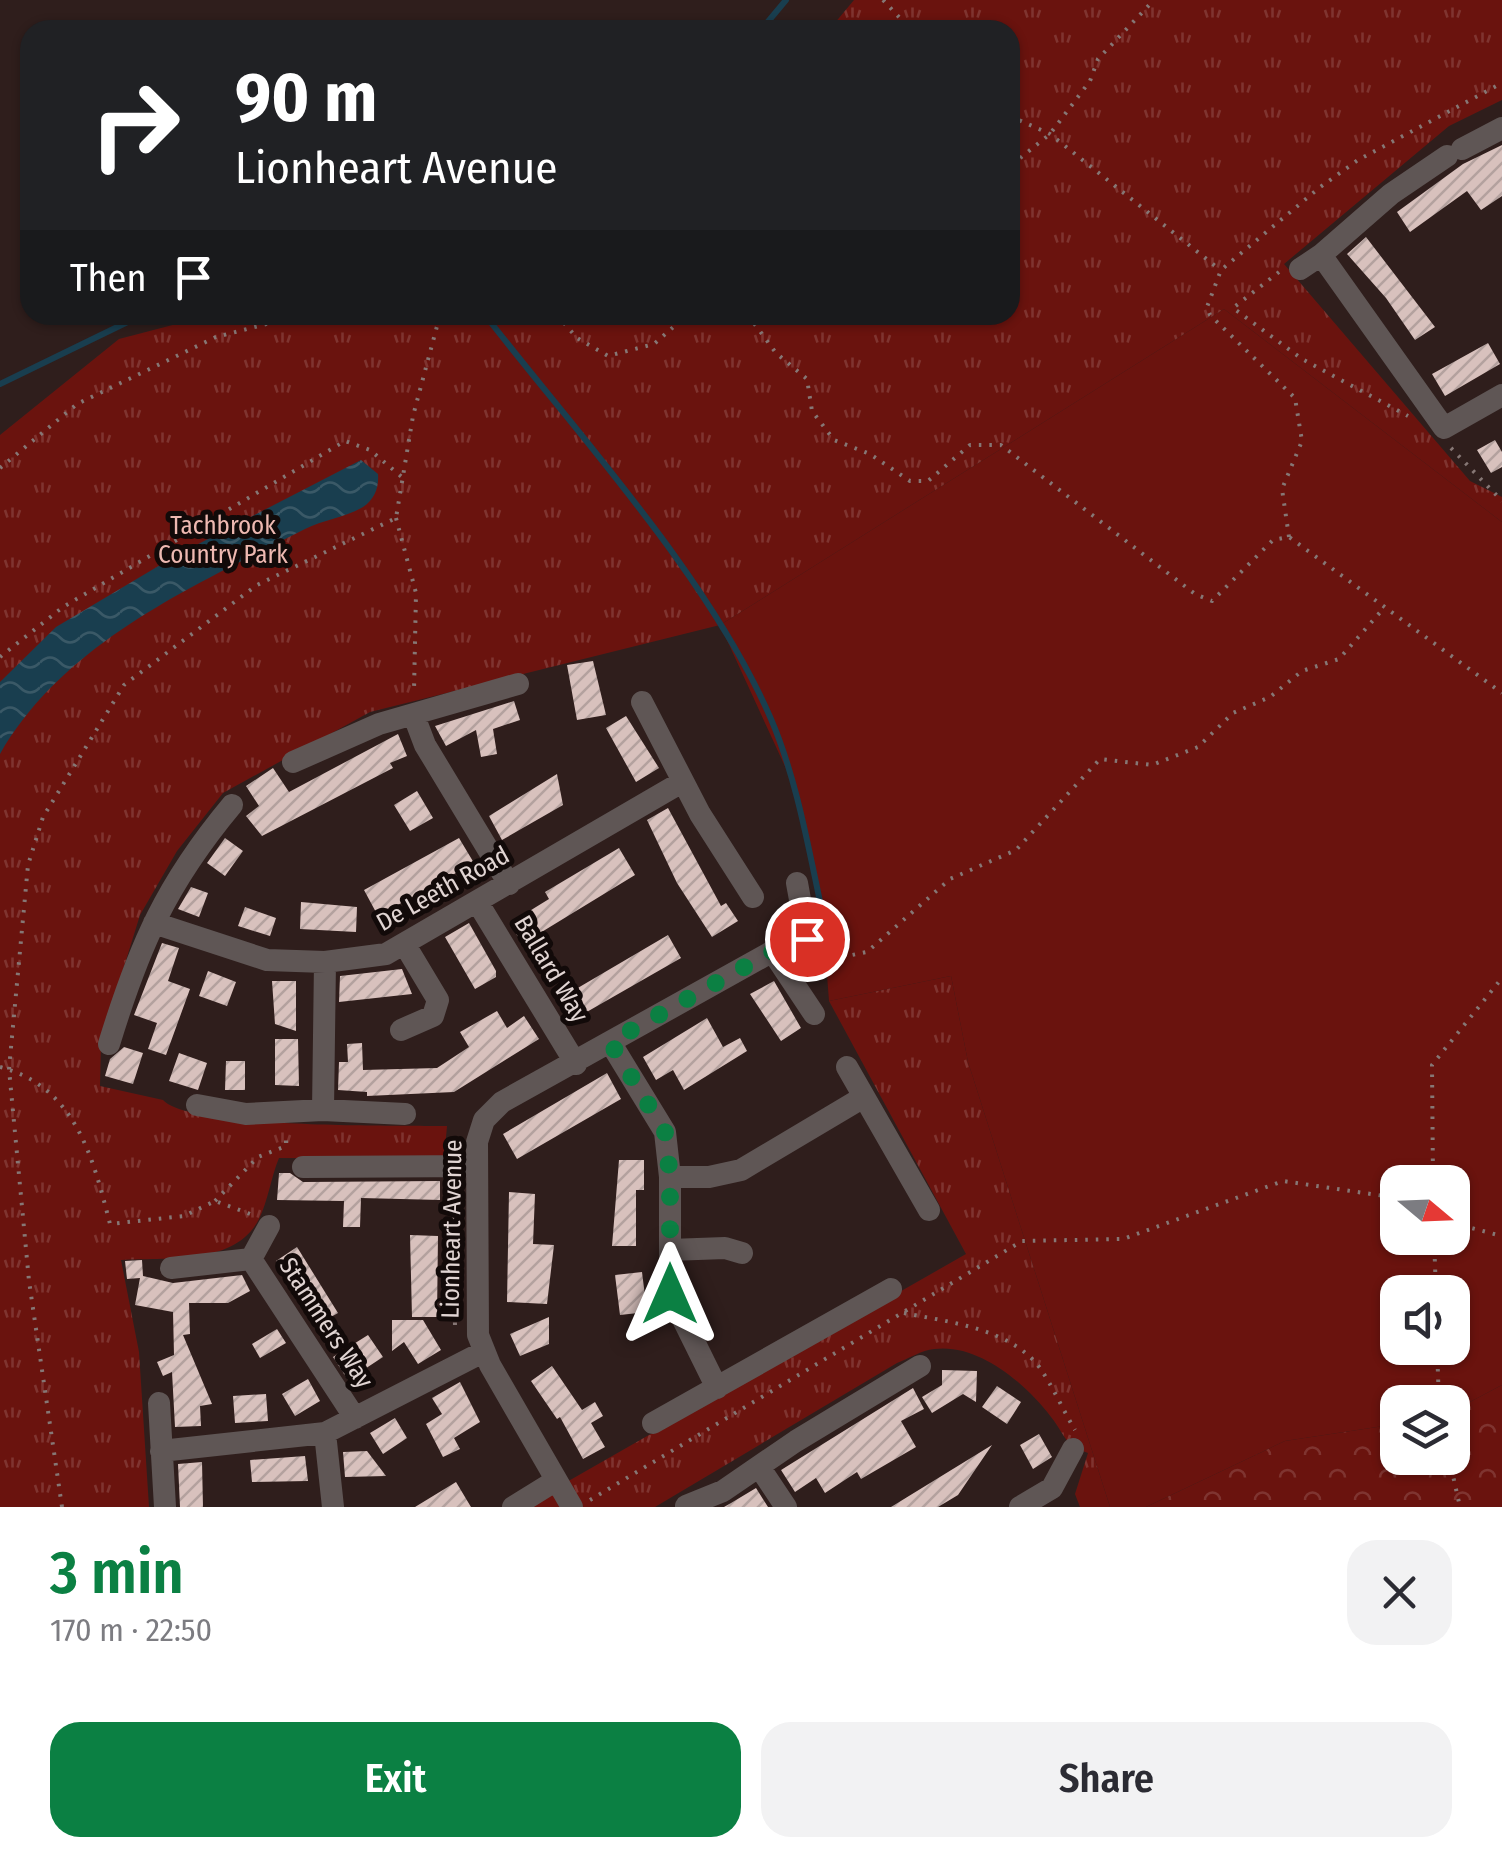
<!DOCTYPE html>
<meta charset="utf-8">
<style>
:root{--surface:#fff;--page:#f2f2f3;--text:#2b2b33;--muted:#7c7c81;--accent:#0b8043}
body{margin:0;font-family:"Fira Sans Condensed",sans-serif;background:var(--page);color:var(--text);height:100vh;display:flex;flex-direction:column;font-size:38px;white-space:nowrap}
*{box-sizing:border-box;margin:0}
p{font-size:32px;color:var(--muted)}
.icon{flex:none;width:55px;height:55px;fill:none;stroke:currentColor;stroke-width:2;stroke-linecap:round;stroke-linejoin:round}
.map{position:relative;height:1507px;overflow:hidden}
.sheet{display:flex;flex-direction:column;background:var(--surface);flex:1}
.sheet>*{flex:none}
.top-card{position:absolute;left:20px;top:20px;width:1000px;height:305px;border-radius:30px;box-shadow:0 2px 8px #0004;background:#202124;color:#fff;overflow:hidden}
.needle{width:65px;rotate:109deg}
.tools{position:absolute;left:1380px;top:1165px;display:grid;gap:20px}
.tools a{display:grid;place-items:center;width:90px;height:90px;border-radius:20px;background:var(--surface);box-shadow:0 2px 8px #0004;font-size:50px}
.pin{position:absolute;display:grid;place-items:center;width:85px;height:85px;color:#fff;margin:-42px;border:5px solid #fff;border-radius:50%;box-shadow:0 2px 10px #0007}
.me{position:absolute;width:110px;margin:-55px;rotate:0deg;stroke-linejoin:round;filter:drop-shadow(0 0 8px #0008)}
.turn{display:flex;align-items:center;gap:35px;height:210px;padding:0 50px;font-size:45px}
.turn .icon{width:130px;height:130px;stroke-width:2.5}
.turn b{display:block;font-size:70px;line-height:85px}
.then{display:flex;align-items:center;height:95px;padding:0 50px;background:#0003;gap:20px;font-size:38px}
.round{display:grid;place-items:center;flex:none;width:105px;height:105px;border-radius:30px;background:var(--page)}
.overview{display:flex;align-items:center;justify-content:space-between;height:170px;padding:0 50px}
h1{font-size:60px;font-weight:600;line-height:75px;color:var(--accent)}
.action{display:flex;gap:20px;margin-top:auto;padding:20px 50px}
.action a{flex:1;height:115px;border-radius:30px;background:var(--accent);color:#fff;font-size:40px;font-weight:600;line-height:115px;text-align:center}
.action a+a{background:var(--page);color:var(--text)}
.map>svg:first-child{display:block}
</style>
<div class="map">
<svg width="1502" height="1507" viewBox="0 0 1502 1507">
<defs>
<pattern id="forest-crowns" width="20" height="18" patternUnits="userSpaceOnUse" patternTransform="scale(2.5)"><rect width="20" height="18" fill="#6a130e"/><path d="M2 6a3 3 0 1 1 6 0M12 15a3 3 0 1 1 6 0" fill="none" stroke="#7f3430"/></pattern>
<pattern id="park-tufts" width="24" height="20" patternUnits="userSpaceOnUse" patternTransform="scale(2.5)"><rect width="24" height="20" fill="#6a130e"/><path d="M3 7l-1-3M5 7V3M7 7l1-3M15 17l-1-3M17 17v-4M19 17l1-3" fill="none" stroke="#7f3430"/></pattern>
<pattern id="water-waves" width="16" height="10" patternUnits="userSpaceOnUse" patternTransform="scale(2.5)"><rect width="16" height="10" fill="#193e4f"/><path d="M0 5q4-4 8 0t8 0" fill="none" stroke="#3a5967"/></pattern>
<pattern id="building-hatch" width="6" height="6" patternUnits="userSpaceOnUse" patternTransform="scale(2.5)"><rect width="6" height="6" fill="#d8c1bd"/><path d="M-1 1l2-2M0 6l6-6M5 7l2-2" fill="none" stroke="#b3a19e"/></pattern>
</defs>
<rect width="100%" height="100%" fill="#2f1e1c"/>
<path fill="#6a130e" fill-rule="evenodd" d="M 1224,309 L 1502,522 L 1502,1385 L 1453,1411 L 1452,1402 L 1398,1402 L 1397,1424 L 1285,1441 L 1146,1507 L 1110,1507 L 968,1062 L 951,976 L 829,1001 L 822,911 L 794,786 L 720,625 ZM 1398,1182 L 1452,1182 L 1452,1238 L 1398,1238 ZM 1398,1292 L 1452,1292 L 1452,1348 L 1398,1348 Z"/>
<path fill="url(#forest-crowns)" d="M 1502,1385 L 1502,1507 L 1146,1507 L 1285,1441 L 1397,1424 L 1398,1458 L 1452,1458 L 1453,1411 Z"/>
<path fill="url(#park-tufts)" d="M 854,0 L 1502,0 L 1502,100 L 1449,126 L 1284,264 L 1470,481 L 1502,497 L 1502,522 L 1224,309 L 720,625 L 370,712 L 223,793 L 177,851 L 140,915 L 101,1041 L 100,1086 L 163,1100 C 188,1129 400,1125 447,1126 L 444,1159 L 279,1158 C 271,1177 268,1201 259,1219 C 235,1266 167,1257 121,1260 L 139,1352 L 149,1507 L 0,1507 L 0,435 L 119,339 L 211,315 L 1010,315 L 1010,30 L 829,30 Z
M 951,976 L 968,1062 L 1110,1507 L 1080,1507 L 1075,1494 L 1088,1453 C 1062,1443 1067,1437 1051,1417 C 1026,1384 979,1343 934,1349 C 922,1350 908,1359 897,1363 L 655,1507 L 523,1507 L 966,1254 L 829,1001 Z"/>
<path fill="url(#water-waves)" d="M 361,460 L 378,474 C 379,487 375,499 363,507 C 346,517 323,520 305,529 C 194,586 65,641 0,754 L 0,682 L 56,627 L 177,555 Z"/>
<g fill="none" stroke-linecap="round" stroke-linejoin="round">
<path stroke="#193e4f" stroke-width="6" d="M 761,30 L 786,0
M 485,315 C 579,436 711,579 771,719 C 797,780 808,846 822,911
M 0,384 L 142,315"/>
</g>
<path fill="url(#building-hatch)" d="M 1502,145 L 1502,196 L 1481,210 L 1467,191 L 1410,232 L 1397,212 L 1463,164 Z
M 1366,237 L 1435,327 L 1415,340 L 1386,298 L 1347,254 Z
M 1488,343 L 1500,364 L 1445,396 L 1432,374 Z
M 1495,440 L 1502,452 L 1502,467 L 1491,473 L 1477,450 Z
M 593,661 L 606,715 L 577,720 L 567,665 Z
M 514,701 L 520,720 L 493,729 L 497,754 L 481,757 L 476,730 L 446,746 L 435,726 Z
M 626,716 L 659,768 L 636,782 L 606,728 Z
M 398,734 L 407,756 L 390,763 L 393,768 L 262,836 L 246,816 L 259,806 L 246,786 L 273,768 L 289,792 Z
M 557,774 L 563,805 L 502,840 L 489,816 Z
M 417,791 L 433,818 L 410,831 L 394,805 Z
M 668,808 L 721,906 L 726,903 L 738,921 L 712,937 L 677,883 L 647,820 Z
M 225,838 L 243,851 L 225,876 L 207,863 Z
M 459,838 L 474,863 L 378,916 L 364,890 Z
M 619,848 L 635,875 L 522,944 L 510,923 L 549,899 L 545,892 Z
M 191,887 L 208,893 L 199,917 L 178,909 Z
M 301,902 L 357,907 L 356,932 L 300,929 Z
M 245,907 L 276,918 L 270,936 L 238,926 Z
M 469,923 L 496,971 L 496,977 L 475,989 L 445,937 Z
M 668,935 L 681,958 L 571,1021 L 559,999 Z
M 162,943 L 179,948 L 168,981 L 190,989 L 166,1055 L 148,1049 L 157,1023 L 134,1015 Z
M 402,969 L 412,994 L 339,1002 L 340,976 Z
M 208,971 L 236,982 L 227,1006 L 199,996 Z
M 272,981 L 296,981 L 296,1031 L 275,1024 Z
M 774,981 L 801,1028 L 781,1041 L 750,994 Z
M 497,1011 L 507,1028 L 524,1016 L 539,1039 L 454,1092 L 367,1096 L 367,1092 L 338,1090 L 339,1062 L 348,1062 L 347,1044 L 362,1043 L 363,1070 L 437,1068 L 469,1047 L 460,1032 Z
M 707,1018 L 723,1047 L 740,1038 L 747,1051 L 684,1090 L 673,1070 L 656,1080 L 643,1057 Z
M 275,1039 L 298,1039 L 299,1086 L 275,1085 Z
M 124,1047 L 143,1053 L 133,1084 L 105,1076 L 110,1059 Z
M 179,1053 L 207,1063 L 198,1090 L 169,1081 Z
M 226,1061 L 245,1061 L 245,1090 L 225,1090 Z
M 607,1073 L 621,1099 L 517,1159 L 503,1134 Z
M 619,1160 L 644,1160 L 644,1190 L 636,1190 L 636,1246 L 612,1246 Z
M 279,1173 L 290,1173 L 303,1182 L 440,1181 L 440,1200 L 361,1198 L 360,1227 L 343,1227 L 344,1201 L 277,1200 Z
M 509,1192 L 535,1194 L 533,1244 L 554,1245 L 547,1304 L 507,1302 Z
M 410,1235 L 438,1236 L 437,1317 L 412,1317 Z
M 297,1247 L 338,1313 L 315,1326 L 276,1261 Z
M 142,1260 L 143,1276 L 173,1283 L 242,1275 L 250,1291 L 228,1303 L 189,1303 L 190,1334 L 183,1335 L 212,1404 L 200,1406 L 201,1426 L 175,1427 L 172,1372 L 163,1376 L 157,1362 L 174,1355 L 173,1312 L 135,1305 L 140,1278 L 127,1279 L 125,1261 Z
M 642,1272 L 647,1312 L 620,1315 L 615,1275 Z
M 549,1317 L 549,1344 L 520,1356 L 510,1334 Z
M 392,1320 L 423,1320 L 441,1350 L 418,1364 L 404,1342 L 392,1351 Z
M 277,1329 L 286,1343 L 260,1358 L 252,1344 Z
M 368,1335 L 383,1357 L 348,1380 L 333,1357 Z
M 552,1366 L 582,1410 L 595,1402 L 603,1416 L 591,1423 L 605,1447 L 583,1459 L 560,1417 L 557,1419 L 531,1381 Z
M 942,1370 L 977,1371 L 976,1402 L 963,1394 L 932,1413 L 922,1397 L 942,1385 Z
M 308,1379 L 320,1401 L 295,1416 L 282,1394 Z
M 460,1382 L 480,1422 L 454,1438 L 460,1449 L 443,1457 L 426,1424 L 442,1414 L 432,1398 Z
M 997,1386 L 1021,1402 L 1007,1424 L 982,1407 Z
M 913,1388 L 924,1409 L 901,1421 L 916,1447 L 861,1479 L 857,1472 L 825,1493 L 816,1478 L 795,1492 L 781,1470 Z
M 266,1394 L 268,1421 L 235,1423 L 233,1396 Z
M 395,1418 L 407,1438 L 383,1454 L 370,1433 Z
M 1039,1434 L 1052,1457 L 1033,1469 L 1020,1445 Z
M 992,1445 L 958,1495 L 938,1507 L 891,1507 Z
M 367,1451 L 386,1476 L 345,1477 L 343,1452 Z
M 305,1456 L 308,1481 L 252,1482 L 250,1460 Z
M 202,1462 L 203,1507 L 180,1507 L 178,1464 Z
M 456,1482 L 471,1507 L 415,1507 Z
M 756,1488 L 768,1507 L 724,1507 L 731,1503 Z"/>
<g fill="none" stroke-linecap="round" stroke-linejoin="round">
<path stroke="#867775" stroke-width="4" stroke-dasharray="2.5 8" stroke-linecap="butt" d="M 883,0 L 911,30
M 1010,116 L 1050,134 L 1219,269
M 1010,159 L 1019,159 L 1050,134 L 1090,81 L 1098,59 L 1154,0
M 1279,272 L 1233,308 L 1302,359 L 1408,416
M 557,315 L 577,338 L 608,356 L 654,344 L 687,315
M 748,315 L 776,353 L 807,379 L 812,411 L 834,440 L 870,454 L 910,481 L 928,481 L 970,445 L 1001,445 L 1195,594 L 1212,601 L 1273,540 L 1289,537 L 1502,693
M 1451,448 L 1502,501
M 0,468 L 77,404 L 216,337 L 301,315
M 396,518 L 416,593 L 414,691
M 1289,537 L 1282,489 L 1302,441 L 1295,398 L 1210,315 L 1207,307 L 1221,270 L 1319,188 L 1358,160 L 1502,83
M 0,657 L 63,607 L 345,441 L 370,450 L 403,478
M 832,959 L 867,952 L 950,879 L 1016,850 L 1100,759 L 1152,765 L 1198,747 L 1233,713 L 1270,697 L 1302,671 L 1339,659 L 1383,609
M 0,1067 C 76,1087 93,1158 110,1224 L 184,1216 L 215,1201 L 253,1215
M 1433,1182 L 1432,1065 L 1502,978
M 453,1186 L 455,1327
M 215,1201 L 258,1157 L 286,1146 L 286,1134
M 1452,1223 L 1502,1236
M 1434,1238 L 1436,1292
M 904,1313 C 948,1322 1010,1328 1040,1368 C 1053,1387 1063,1410 1075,1430
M 1437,1348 L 1439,1402
M 1449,1458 L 1460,1507
M 590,1500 L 1022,1241 L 1123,1239 L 1283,1181 L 1398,1198
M 62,1507 L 29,1281 L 9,1069 L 28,865 L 43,817 L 124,685 L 257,585 L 396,518 L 413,416 L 440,315"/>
<path stroke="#5f5655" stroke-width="22" d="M 1462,149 L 1502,128
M 1321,255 L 1391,194 L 1447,156
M 1300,269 L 1321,255 L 1444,428 L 1502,395
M 642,702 L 700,814 L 753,897
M 414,716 L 425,745 L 509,884
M 293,762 L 379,724 L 518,684
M 797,883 L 812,966
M 478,903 L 576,1064
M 154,923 L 267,960 L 325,962 L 386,954 L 682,782
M 772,951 L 814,1014
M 401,1030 L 433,1016 L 438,1000 L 405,945
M 610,1042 L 665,1132 L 670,1177 L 670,1293 L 717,1388
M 109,1044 C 139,946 166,884 232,805
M 847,1067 L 929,1210
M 197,1105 L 246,1114 L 323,1110 L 405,1114
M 323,1110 L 325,962
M 303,1167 L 477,1166
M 670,1177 L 709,1177 L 741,1170 L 862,1098
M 670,1250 L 725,1248 L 742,1253
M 251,1259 L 355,1418
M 171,1268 L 251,1259 L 269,1226
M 159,1403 L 165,1507
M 653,1423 L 891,1289
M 325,1433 L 333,1507
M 161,1451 L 325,1433 L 483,1352
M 760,1468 L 786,1507
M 686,1506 L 723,1491 L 796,1441 L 920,1366
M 513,1507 L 555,1481
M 572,1507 L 490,1365 L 478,1335 L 477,1142 L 484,1120 L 502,1102 L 782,946 L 807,939
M 1020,1507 L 1052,1488 L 1073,1449"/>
</g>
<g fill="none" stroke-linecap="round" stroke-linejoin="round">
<path stroke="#0b8043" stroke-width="18" stroke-dasharray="0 32.4" d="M 670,1294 L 670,1176 L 665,1132 L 610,1042 L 782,946 L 807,939"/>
</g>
<g text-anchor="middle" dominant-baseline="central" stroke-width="10" stroke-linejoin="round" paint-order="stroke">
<g font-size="25" fill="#eeb9b1" stroke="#120a09">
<text x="223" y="526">Tachbrook<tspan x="223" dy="29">Country Park</tspan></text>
</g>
<g font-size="25" fill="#e1d5d3" stroke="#120a09">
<text transform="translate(443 889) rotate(-29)">De Leeth Road</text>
<text transform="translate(551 969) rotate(59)">Ballard Way</text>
<text transform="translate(452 1229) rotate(-89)">Lionheart Avenue</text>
<text transform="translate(326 1323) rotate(57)">Stammers Way</text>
</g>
</g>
</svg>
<div class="tools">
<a><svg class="needle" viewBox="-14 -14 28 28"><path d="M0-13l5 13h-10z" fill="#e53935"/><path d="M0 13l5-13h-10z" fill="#7c7c81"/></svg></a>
<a><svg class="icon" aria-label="sound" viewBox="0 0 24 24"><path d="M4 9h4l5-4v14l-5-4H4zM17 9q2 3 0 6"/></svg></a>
<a><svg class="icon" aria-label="layers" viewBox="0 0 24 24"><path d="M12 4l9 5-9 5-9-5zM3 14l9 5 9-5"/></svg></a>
</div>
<div class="pin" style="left:807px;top:939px;background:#d93025"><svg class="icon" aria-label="arrive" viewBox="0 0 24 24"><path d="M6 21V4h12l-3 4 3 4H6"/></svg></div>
<svg class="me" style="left:670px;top:1294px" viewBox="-20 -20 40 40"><path d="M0-17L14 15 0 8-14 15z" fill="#0b8043" stroke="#fff" stroke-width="4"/></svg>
<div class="top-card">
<div class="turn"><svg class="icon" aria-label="right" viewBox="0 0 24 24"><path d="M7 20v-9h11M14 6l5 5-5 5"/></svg><div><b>90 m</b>Lionheart Avenue</div></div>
<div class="then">Then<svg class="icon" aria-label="arrive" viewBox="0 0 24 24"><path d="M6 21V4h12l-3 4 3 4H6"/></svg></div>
</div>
</div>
<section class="sheet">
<div class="overview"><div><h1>3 min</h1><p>170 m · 22:50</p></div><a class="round"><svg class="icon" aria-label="close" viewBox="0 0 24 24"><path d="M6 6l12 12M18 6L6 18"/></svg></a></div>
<div class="action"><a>Exit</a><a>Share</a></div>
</section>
